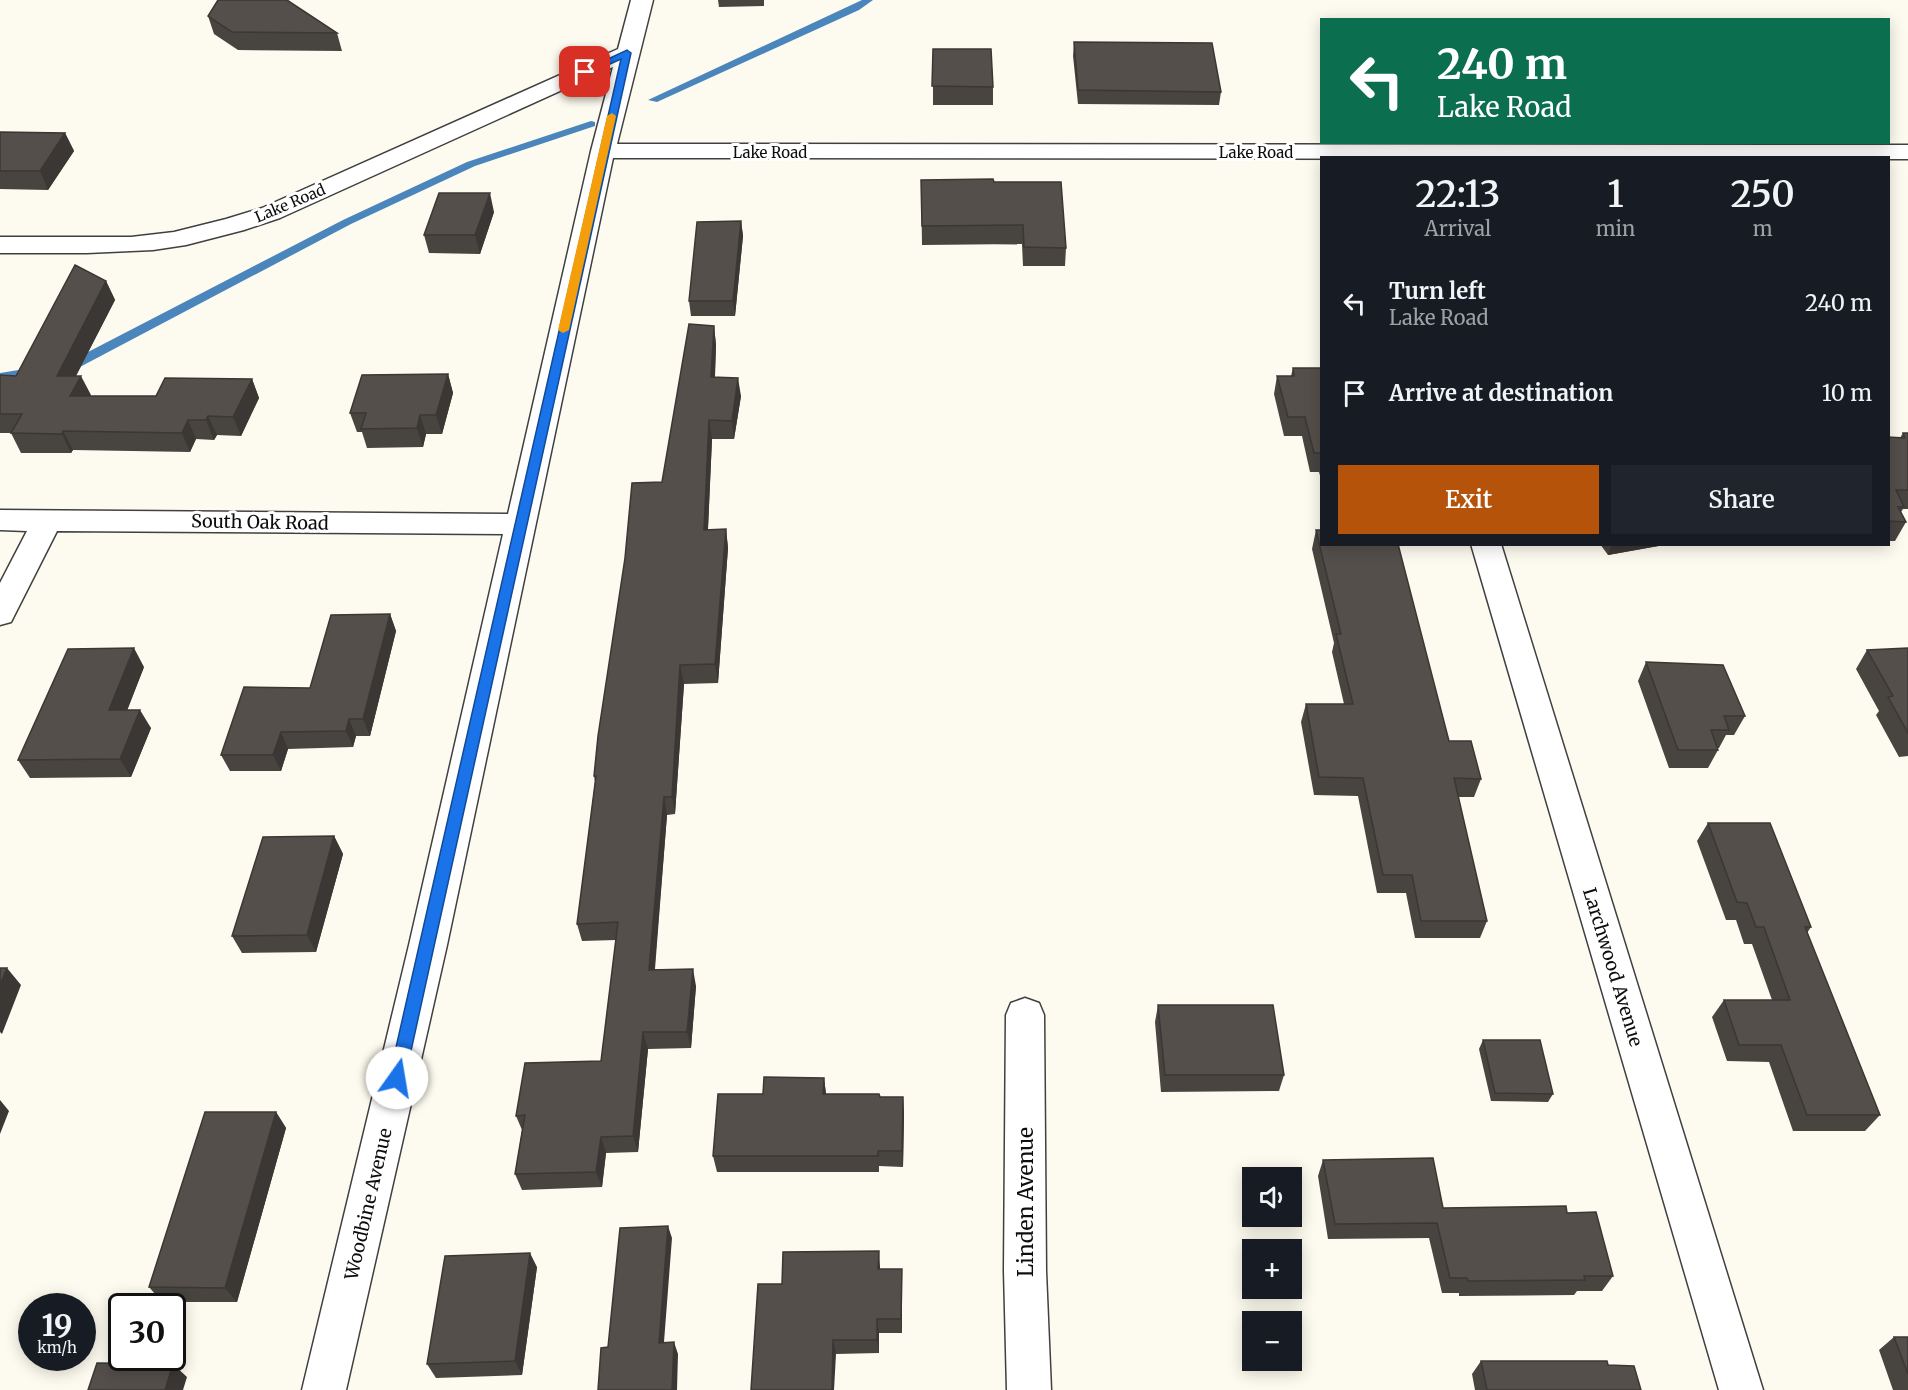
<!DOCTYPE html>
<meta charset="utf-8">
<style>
:root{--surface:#171b24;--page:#20242c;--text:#f1f3f6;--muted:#9ea1a6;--accent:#b45309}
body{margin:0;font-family:Merriweather,serif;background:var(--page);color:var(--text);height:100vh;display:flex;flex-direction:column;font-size:22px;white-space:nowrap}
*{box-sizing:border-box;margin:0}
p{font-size:20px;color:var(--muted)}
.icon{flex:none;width:33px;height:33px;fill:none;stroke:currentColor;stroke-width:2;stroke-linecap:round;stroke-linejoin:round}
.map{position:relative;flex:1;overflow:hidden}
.details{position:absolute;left:1320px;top:156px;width:570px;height:390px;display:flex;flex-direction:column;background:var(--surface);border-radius:0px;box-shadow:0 3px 15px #0003}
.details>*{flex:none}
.guide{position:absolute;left:1320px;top:18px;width:570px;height:126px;border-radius:0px;box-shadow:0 3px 15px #0003;background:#0b6e4f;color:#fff;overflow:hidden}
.tools{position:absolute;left:1242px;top:1167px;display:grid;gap:12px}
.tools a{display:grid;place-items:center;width:60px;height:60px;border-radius:0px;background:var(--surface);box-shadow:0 3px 15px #0003;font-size:30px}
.speed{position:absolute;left:18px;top:1293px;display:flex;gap:12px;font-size:30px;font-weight:700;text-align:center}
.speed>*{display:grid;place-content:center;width:78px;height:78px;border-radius:50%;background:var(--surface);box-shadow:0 3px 15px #0003;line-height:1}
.speed small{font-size:15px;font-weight:400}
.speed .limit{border:3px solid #111;border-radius:9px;background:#fff;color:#111}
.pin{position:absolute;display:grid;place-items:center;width:51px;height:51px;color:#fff;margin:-26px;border-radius:12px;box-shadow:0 3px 9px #0006}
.me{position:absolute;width:66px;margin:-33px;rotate:13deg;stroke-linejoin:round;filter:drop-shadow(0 0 4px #0008)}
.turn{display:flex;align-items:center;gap:21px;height:126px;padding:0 18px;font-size:27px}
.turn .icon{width:78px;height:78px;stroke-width:2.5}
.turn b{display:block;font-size:42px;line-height:51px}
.eta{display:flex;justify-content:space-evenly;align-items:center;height:102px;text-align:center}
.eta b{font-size:36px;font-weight:600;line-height:42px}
.action{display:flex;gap:12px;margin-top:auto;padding:12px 18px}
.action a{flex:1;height:69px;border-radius:0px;background:var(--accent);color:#fff;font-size:24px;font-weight:600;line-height:69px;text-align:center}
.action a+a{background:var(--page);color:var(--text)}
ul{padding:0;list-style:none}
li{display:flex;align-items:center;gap:18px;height:90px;padding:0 18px}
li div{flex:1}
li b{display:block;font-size:22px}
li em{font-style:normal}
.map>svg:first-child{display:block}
</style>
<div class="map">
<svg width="1908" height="1390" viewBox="0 0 1908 1390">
<rect width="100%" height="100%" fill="#fdfbef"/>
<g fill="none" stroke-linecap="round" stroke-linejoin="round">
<path fill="#4a86bc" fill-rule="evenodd" d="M 862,0 L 873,0 L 859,10 L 657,102 L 648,100 Z
M 591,121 L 595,122 L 595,126 L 475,166 L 351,224 L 78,368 L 67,370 L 61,366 L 343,220 L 467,162 Z
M 37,367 L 41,368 L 43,371 L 41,374 L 0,381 L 0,373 Z"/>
<g stroke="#404040" stroke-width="3">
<path id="minor" d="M 631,0 L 653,0 L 617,144 L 1908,145 L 1908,159 L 613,158 L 447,945 L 346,1390 L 302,1390 L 409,945 L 503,534 L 57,531 L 11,622 L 0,625 L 0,583 L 27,531 L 0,530 L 0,510 L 508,514 L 591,151 L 613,67 L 280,218 L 244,230 L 186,245 L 153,250 L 87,253 L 0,253 L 0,237 L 131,237 L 174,232 L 226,219 L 262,208 L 618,49 Z
M 1471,544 L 1501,544 L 1763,1390 L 1719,1390 Z
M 1025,998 L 1039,1003 L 1044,1015 L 1046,1271 L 1051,1390 L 1007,1390 L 1004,1271 L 1006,1015 L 1011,1003 Z"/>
</g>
<use href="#minor" fill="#fff" fill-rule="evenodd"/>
</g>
<path fill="#484440" d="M 718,0 L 764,0 L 764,6 L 719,7 Z
M 208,16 L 337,33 L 342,51 L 238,50 L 214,34 Z
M 1074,42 L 1221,92 L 1219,105 L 1078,104 L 1073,56 Z
M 933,49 L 993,87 L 993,105 L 933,105 Z
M 0,132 L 65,133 L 74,151 L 48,190 L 0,189 Z
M 921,180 L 994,182 L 1066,248 L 1065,266 L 1023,266 L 1022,244 L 922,245 Z
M 494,212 L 480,254 L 429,253 L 424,235 Z
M 741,221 L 743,236 L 735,316 L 691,316 L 689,301 Z
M 106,281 L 115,300 L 76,376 L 90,396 L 156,396 L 252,379 L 259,398 L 241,436 L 217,435 L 214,440 L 196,439 L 190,452 L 73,450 L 71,453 L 21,453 L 11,433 L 0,433 L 0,375 L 16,376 Z
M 714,326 L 716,345 L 715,377 L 741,396 L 734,439 L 712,439 L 708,530 L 726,529 L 728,548 L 718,683 L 684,684 L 675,814 L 667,815 L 655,969 L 696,986 L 691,1048 L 648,1049 L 638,1152 L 606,1153 L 602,1187 L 522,1190 L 515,1174 L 522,1130 L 516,1116 L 601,1061 L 616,940 L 582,941 L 577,924 L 595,782 L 594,776 L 662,482 Z
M 1293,368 L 1322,368 L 1322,483 L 1319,472 L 1310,472 L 1302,436 L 1284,436 L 1274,394 L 1277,376 L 1291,376 Z
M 448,374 L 453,393 L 442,434 L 426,434 L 423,447 L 367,448 L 362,432 L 357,432 L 350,413 Z
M 1903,433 L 1908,433 L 1908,509 L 1903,509 L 1901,512 L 1906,522 L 1895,541 L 1888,541 L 1888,437 L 1900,438 Z
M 1316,530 L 1449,741 L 1481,779 L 1474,797 L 1458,797 L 1487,921 L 1480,938 L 1415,938 L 1406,893 L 1377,893 L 1358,796 L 1314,795 L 1301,722 L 1306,704 L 1344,704 L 1332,652 L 1334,643 L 1312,549 Z
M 1600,544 L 1664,544 L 1664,545 L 1608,555 Z
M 390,614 L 396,631 L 370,736 L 356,736 L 353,747 L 288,749 L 281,771 L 230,771 L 221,755 L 310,688 Z
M 1908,648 L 1908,756 L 1899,757 L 1876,715 L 1879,711 L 1856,669 L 1867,650 Z
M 1646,662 L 1745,716 L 1734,735 L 1726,735 L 1719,748 L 1718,748 L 1718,750 L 1708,768 L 1669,768 L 1638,681 Z
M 144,667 L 127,710 L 151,728 L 131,777 L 30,778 L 18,760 Z
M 1708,823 L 1811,927 L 1807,933 L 1880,1115 L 1865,1131 L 1793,1131 L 1769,1062 L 1727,1061 L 1712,1017 L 1724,1000 L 1772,1000 L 1752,944 L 1744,944 L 1736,920 L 1726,920 L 1697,841 Z
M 334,836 L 343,854 L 316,952 L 242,953 L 232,936 Z
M 1158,1005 L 1284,1075 L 1279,1091 L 1161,1092 L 1155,1022 Z
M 1483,1040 L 1553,1094 L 1548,1102 L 1491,1101 L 1479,1049 Z
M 824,1078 L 826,1094 L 880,1097 L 903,1097 L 904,1114 L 903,1167 L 879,1166 L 879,1172 L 717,1172 L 713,1156 L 763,1094 Z
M 276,1112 L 286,1128 L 237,1302 L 162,1302 L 149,1287 Z
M 1323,1160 L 1443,1208 L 1567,1213 L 1613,1276 L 1602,1291 L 1577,1291 L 1574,1295 L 1459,1296 L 1459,1293 L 1442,1293 L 1429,1238 L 1328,1239 L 1318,1176 Z
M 880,1266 L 880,1269 L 902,1284 L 902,1333 L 879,1333 L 879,1353 L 836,1354 L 782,1284 Z
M 537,1267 L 522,1375 L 436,1378 L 427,1364 Z
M 1894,1337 L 1908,1337 L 1908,1390 L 1893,1390 L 1879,1350 Z
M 1481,1361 L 1608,1365 L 1641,1390 L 1475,1390 L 1472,1374 Z"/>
<path fill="#3b3734" d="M 65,133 L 74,151 L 48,190 L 40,171 Z
M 490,193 L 494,212 L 480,254 L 475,235 Z
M 741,221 L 743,236 L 735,316 L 733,301 Z
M 106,281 L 115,300 L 66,395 L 57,376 Z
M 714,326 L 716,345 L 714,396 L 711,377 Z
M 448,374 L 453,393 L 442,434 L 436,415 Z
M 81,376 L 91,395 L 80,415 L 70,396 Z
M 738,378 L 741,396 L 734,439 L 732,421 Z
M 252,379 L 259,398 L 241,436 L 233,417 Z
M 420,415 L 426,434 L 423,447 L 417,428 Z
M 208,416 L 217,435 L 214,440 L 206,420 Z
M 188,420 L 196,439 L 190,452 L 182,433 Z
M 709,420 L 712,439 L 707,549 L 704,530 Z
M 63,431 L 73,450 L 71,453 L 62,434 Z
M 726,529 L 728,548 L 718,683 L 715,664 Z
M 1612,544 L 1664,544 L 1664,545 L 1608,555 Z
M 390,614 L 396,631 L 370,736 L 363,719 Z
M 134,648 L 144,667 L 120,729 L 109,710 Z
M 680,665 L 684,684 L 675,814 L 672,797 Z
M 140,710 L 151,728 L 131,777 L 120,759 Z
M 349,719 L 356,736 L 353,747 L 346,731 Z
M 281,732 L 288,749 L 281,771 L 273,755 Z
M 664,797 L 667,815 L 653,987 L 649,970 Z
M 334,836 L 343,854 L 316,952 L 307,935 Z
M 7,968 L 21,985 L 2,1034 L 0,1032 L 0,985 Z
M 693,969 L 696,986 L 691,1048 L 687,1032 Z
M 643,1032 L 648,1049 L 638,1152 L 633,1136 Z
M 824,1078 L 826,1094 L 823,1094 Z
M 903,1097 L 904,1114 L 903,1167 L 902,1151 Z
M 0,1100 L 9,1111 L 0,1134 Z
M 276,1112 L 286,1128 L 237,1302 L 225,1288 Z
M 601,1137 L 606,1153 L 602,1187 L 596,1172 Z
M 668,1226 L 672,1238 L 663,1355 L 659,1343 Z
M 879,1251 L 880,1266 L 879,1284 L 878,1269 Z
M 530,1253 L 537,1267 L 522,1375 L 515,1361 Z
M 902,1269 L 902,1333 L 901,1319 Z
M 877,1319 L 879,1333 L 879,1353 L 877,1340 Z
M 833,1340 L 836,1354 L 834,1390 L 832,1390 Z
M 674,1342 L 678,1354 L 677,1390 L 672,1390 Z
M 173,1364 L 187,1377 L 183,1390 L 165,1390 Z"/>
<path fill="#544f4b" stroke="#3b3734" stroke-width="1.5" d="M 218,0 L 287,0 L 337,33 L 232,32 L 208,16 Z
M 1074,42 L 1212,43 L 1221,92 L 1078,90 Z
M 933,49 L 991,49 L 993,87 L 932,86 Z
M 0,132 L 65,133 L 40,171 L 0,171 Z
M 993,179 L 994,182 L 1061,182 L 1066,248 L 1024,247 L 1023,225 L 922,226 L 921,180 Z
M 439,193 L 490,193 L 475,235 L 424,235 Z
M 741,221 L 733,301 L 689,301 L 697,222 Z
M 75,265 L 106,281 L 57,376 L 81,376 L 70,396 L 156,396 L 165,378 L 252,379 L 233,417 L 208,416 L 206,420 L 188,420 L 182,433 L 63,431 L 62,434 L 11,433 L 22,414 L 0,414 L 0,375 L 16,376 Z
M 689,324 L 714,326 L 711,377 L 738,378 L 732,421 L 709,420 L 704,530 L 726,529 L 715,664 L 680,665 L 672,797 L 664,797 L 649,970 L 693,969 L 687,1032 L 643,1032 L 633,1136 L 601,1137 L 596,1172 L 515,1174 L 525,1115 L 516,1116 L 525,1063 L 601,1061 L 618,922 L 577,924 L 596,776 L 594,776 L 598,736 L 625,558 L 632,483 L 662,482 Z
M 1293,368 L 1322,368 L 1322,453 L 1314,453 L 1305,417 L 1288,417 L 1277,376 L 1294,376 Z
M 448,374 L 436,415 L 420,415 L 417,428 L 361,429 L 366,413 L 350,413 L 362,375 Z
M 1903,433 L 1908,433 L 1908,490 L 1896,490 L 1904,507 L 1898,507 L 1906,522 L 1888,521 L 1888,437 L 1905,438 Z
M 1316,530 L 1322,530 L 1322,544 L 1398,544 L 1449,741 L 1471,741 L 1481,779 L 1454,778 L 1487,921 L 1421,921 L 1412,875 L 1383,875 L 1363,778 L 1319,777 L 1306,704 L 1353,704 L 1336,634 L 1341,634 Z
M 390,614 L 363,719 L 349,719 L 346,731 L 281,732 L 273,755 L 221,755 L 244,687 L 310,688 L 331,615 Z
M 134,648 L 109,710 L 140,710 L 120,759 L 18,760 L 68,649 Z
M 1908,648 L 1908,733 L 1888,697 L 1893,696 L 1867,650 Z
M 1646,662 L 1723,665 L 1745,716 L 1724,716 L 1729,730 L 1711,730 L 1718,750 L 1678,750 Z
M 1708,823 L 1770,823 L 1811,927 L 1805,927 L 1880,1115 L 1807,1115 L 1781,1045 L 1739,1045 L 1724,1000 L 1790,1000 L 1764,927 L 1756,927 L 1747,903 L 1737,902 Z
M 334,836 L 307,935 L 232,936 L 263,837 Z
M 0,968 L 7,968 L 0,985 Z
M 1158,1005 L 1273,1005 L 1284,1075 L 1165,1075 Z
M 1483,1040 L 1540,1040 L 1553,1094 L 1495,1093 Z
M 764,1077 L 824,1078 L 823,1094 L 879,1094 L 880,1097 L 903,1097 L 902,1151 L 878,1151 L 878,1156 L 713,1156 L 718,1094 L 763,1094 Z
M 205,1112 L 276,1112 L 225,1288 L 149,1287 Z
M 1433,1158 L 1443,1208 L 1566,1206 L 1567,1213 L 1596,1212 L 1613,1276 L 1584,1276 L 1585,1280 L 1468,1281 L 1467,1278 L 1450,1278 L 1437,1223 L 1335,1224 L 1323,1160 Z
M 668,1226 L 659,1343 L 674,1342 L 672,1390 L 598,1390 L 601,1348 L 608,1347 L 620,1228 Z
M 879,1251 L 878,1269 L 902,1269 L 901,1319 L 877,1319 L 877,1340 L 833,1340 L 832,1390 L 751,1390 L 758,1284 L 782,1284 L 783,1252 Z
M 530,1253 L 515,1361 L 427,1364 L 445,1256 Z
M 1894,1337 L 1908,1337 L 1908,1374 Z
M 1481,1361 L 1607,1361 L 1608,1365 L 1634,1366 L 1641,1390 L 1487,1390 Z
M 97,1363 L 173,1364 L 165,1390 L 88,1390 Z"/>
<path fill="#1a73e8" stroke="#114b97" stroke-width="1.5" d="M 627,50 L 631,53 L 405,1078 L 403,1084 L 397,1086 L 391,1084 L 389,1078 L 621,59 L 588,74 L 580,72 Z"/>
<path fill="#f59e0b" d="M 612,113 L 616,116 L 569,330 L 563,333 L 558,330 L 607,116 Z"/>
<g text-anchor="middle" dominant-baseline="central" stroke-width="6" stroke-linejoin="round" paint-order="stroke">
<g font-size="15" fill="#0d0d0d" stroke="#fff">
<text x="770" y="152">Lake Road</text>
<text x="1256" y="152">Lake Road</text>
<text transform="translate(290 203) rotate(-23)">Lake Road</text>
</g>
<g font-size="18" fill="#0d0d0d" stroke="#fff">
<text transform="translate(260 522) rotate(1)">South Oak Road</text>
<text transform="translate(1613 967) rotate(73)">Larchwood Avenue</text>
<text transform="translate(368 1204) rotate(-77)">Woodbine Avenue</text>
</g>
<g font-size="21" fill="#0d0d0d" stroke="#fff">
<text transform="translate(1025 1202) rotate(-90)">Linden Avenue</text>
</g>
</g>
</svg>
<div class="tools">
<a><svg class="icon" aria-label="sound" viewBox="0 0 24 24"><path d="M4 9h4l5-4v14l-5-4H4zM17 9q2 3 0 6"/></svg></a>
<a>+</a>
<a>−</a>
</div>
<div class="speed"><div>19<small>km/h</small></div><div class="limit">30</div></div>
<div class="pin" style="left:585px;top:72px;background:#d93025"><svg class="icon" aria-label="arrive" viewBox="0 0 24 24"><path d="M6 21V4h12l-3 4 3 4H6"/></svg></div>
<svg class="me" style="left:397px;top:1078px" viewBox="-20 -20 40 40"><circle r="19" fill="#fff"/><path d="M0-13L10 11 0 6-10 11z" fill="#1a73e8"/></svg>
<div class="guide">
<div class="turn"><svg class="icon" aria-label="left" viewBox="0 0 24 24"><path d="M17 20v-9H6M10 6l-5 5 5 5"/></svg><div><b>240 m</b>Lake Road</div></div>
</div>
<section class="details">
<div class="eta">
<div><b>22:13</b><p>Arrival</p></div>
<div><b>1</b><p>min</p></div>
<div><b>250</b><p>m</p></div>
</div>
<ul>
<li><svg class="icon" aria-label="left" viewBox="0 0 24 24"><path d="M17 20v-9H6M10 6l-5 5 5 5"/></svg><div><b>Turn left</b><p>Lake Road</p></div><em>240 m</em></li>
<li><svg class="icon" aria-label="arrive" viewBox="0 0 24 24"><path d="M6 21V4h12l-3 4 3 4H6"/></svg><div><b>Arrive at destination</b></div><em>10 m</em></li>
</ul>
<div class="action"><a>Exit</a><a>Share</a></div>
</section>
</div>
